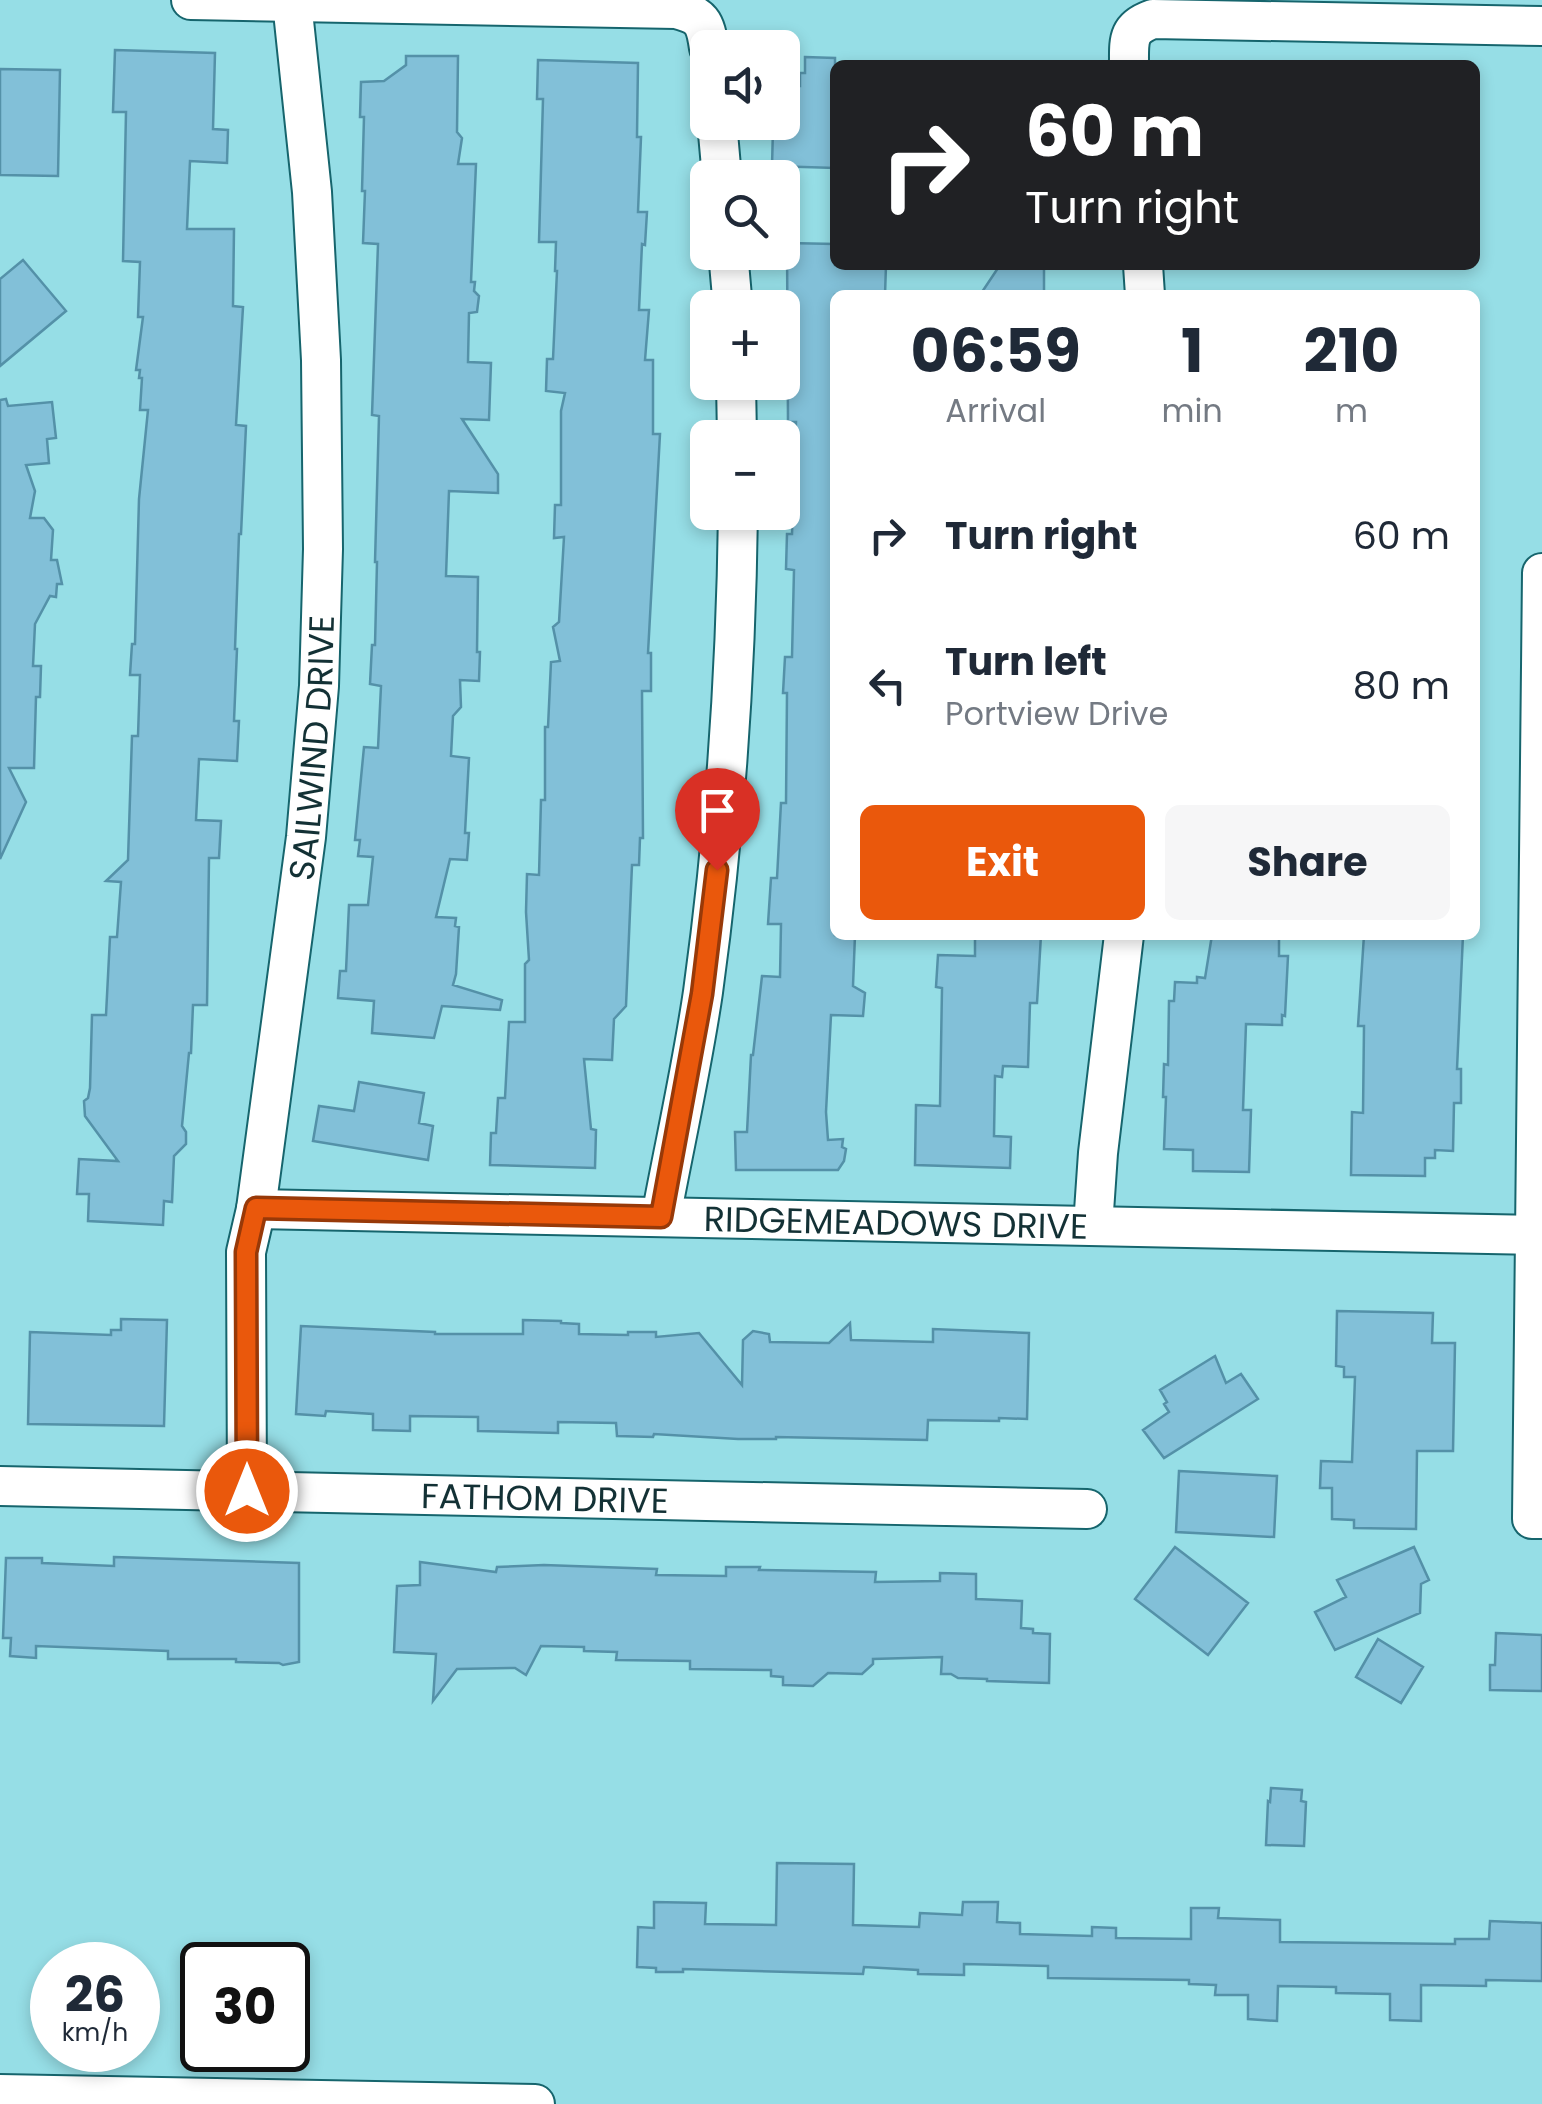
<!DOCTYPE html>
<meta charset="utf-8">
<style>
:root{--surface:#fff;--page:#f6f6f7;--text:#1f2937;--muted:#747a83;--accent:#ea580c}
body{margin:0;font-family:Poppins,sans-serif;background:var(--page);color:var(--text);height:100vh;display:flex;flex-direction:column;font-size:38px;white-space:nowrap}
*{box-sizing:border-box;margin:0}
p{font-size:32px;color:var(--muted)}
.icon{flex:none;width:55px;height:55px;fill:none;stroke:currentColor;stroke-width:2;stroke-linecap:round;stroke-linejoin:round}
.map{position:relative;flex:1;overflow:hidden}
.side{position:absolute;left:830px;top:290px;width:650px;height:650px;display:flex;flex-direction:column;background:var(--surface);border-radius:15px;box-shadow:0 5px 15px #0003}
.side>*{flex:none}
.banner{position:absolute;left:830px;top:60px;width:650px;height:210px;border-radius:15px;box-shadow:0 5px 15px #0003;background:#202124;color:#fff;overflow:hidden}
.tools{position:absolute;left:690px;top:30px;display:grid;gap:20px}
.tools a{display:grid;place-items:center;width:110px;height:110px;border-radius:15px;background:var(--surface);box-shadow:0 5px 15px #0003;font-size:50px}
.speed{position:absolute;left:30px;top:1942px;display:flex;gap:20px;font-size:50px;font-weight:700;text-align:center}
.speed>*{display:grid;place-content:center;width:130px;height:130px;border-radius:50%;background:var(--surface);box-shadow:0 5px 15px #0003;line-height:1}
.speed small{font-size:25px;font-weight:400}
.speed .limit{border:5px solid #111;border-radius:15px;background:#fff;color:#111}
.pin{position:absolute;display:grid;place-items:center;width:85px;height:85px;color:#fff;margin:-102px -42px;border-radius:50% 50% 50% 0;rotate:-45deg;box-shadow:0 0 10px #0007}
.pin .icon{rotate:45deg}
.me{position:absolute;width:110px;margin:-55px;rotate:0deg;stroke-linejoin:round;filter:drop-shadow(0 0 8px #0008)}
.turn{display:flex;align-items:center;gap:35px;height:210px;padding:0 30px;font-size:45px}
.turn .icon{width:130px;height:130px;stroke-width:2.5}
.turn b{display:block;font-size:70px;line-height:85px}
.eta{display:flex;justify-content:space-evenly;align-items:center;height:170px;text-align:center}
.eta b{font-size:60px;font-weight:700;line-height:70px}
.cta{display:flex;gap:20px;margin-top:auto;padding:20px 30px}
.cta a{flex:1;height:115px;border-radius:15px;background:var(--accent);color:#fff;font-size:40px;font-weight:700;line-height:115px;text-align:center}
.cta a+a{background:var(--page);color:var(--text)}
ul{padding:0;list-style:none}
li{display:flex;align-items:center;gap:30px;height:150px;padding:0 30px}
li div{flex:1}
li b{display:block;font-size:38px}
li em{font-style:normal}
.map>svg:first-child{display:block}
</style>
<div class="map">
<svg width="1542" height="2104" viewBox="0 0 1542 2104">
<rect width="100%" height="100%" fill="#96dee6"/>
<path fill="#82c0d8" stroke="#5491a8" stroke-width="2.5" d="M 115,50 L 215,53 L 213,129 L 228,130 L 227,163 L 190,161 L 187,229 L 234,229 L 233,306 L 243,307 L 236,425 L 246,426 L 241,534 L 239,534 L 235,649 L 237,649 L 234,721 L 239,721 L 237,761 L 199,759 L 196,820 L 221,821 L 219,858 L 209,858 L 207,1005 L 193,1005 L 191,1053 L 189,1053 L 182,1126 L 186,1132 L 186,1144 L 174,1156 L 172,1202 L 164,1201 L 163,1225 L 88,1221 L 89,1194 L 77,1194 L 79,1159 L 118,1161 L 85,1116 L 84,1101 L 88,1098 L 90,1088 L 92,1015 L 106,1015 L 110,937 L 117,937 L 121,882 L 106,881 L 128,860 L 132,736 L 138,736 L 140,675 L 130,675 L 132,644 L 135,644 L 139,499 L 148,410 L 140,410 L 142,378 L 139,378 L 140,370 L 136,370 L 143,317 L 138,317 L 140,262 L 123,261 L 126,112 L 113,112 Z
M 406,56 L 458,56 L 457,132 L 462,138 L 458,164 L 476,164 L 471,282 L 475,282 L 474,291 L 479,296 L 477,312 L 469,313 L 468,362 L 491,363 L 489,420 L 462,419 L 498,474 L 498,493 L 449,491 L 446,576 L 478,577 L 477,652 L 480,652 L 479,681 L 460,680 L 461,707 L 453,716 L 451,756 L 469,758 L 465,833 L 469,833 L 467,860 L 450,859 L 436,917 L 456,918 L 455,926 L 459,927 L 456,974 L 453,985 L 502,1000 L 500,1010 L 442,1006 L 434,1038 L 372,1033 L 374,1001 L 338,998 L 340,971 L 346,971 L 349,905 L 368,905 L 373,857 L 358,856 L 360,840 L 355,840 L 364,747 L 378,748 L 381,686 L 370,684 L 372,645 L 375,645 L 377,562 L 375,562 L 379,416 L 372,415 L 378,244 L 363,243 L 365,191 L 362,191 L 364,117 L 360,117 L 361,82 L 384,81 L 406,65 Z
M 805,57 L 835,58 L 835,168 L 772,166 L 773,129 L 782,129 L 782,86 L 800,86 L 800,73 L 805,73 Z
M 538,60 L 638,63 L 637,137 L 641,137 L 638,212 L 647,212 L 645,245 L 642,244 L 639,310 L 649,310 L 645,360 L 653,360 L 653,434 L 660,434 L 648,653 L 651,653 L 651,691 L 642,691 L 643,838 L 640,838 L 639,865 L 632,865 L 626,1006 L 614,1019 L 612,1060 L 584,1059 L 591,1129 L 596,1130 L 595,1168 L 490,1165 L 491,1133 L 496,1133 L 498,1098 L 505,1098 L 509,1022 L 525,1022 L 525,964 L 529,960 L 526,912 L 527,874 L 539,875 L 541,800 L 545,800 L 545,727 L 548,727 L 551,662 L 560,661 L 553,627 L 559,622 L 564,537 L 554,538 L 555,505 L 561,505 L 561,411 L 565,393 L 546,391 L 547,359 L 553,359 L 557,271 L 555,271 L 556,242 L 539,242 L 543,99 L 537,99 Z
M 0,69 L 60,70 L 58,176 L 0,175 Z
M 787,243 L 835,244 L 835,265 L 886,265 L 885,295 L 835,295 L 835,935 L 855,935 L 853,986 L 865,993 L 863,1016 L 831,1015 L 826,1112 L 828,1140 L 843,1139 L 842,1147 L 846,1149 L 844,1161 L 838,1170 L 736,1170 L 735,1132 L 747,1132 L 751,1055 L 753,1055 L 762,976 L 780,977 L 781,924 L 768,924 L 771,878 L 777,878 L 781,803 L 786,803 L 787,693 L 783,693 L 785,657 L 792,657 L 794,570 L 786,569 L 787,534 L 792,534 L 796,422 L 788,422 Z
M 23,260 L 66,311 L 0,366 L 0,279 Z
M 1000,265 L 1044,265 L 1044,295 L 980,295 Z
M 6,399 L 8,406 L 52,402 L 56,438 L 47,439 L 49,463 L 26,465 L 35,491 L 30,518 L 44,518 L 53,530 L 51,560 L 57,560 L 62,584 L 57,584 L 56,597 L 50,596 L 35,624 L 33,666 L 41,666 L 40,697 L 36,697 L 34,768 L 9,768 L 26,802 L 0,859 L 0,400 Z
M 975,935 L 1041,935 L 1037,1003 L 1030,1003 L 1028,1067 L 1003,1066 L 1002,1077 L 995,1076 L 994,1136 L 1011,1137 L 1010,1168 L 915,1165 L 916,1105 L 940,1106 L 942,988 L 936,987 L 938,955 L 975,956 Z
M 1212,935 L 1279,935 L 1279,956 L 1288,956 L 1285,1016 L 1282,1015 L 1282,1025 L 1246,1024 L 1243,1110 L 1251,1110 L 1249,1172 L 1193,1171 L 1193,1150 L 1164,1149 L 1166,1097 L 1163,1097 L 1164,1064 L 1168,1065 L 1169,1001 L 1174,1001 L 1175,982 L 1197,983 L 1197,977 L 1205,978 Z
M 1364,935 L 1463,935 L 1457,1069 L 1461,1069 L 1461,1103 L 1454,1103 L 1453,1151 L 1435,1150 L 1435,1158 L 1425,1158 L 1425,1176 L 1351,1175 L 1352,1112 L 1363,1113 L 1364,1026 L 1358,1026 Z
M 359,1082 L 424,1093 L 419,1123 L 433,1126 L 428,1160 L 313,1141 L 319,1106 L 354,1111 Z
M 1337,1311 L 1433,1313 L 1432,1343 L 1455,1343 L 1453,1451 L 1417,1451 L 1416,1529 L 1354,1528 L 1354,1520 L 1332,1519 L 1332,1488 L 1320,1488 L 1321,1461 L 1352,1462 L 1355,1377 L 1344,1377 L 1344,1367 L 1336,1366 Z
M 121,1319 L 167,1320 L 164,1426 L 28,1424 L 30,1332 L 111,1335 L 111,1330 L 121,1330 Z
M 523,1320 L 561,1321 L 561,1323 L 579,1324 L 579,1334 L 628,1335 L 628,1332 L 656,1332 L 656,1337 L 699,1333 L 742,1385 L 743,1340 L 753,1331 L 769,1334 L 770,1342 L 829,1343 L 850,1323 L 851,1340 L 933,1342 L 933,1329 L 1029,1333 L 1027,1419 L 999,1418 L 999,1421 L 928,1420 L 927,1440 L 776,1437 L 776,1439 L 738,1439 L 654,1434 L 653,1437 L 617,1436 L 616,1423 L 558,1422 L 558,1433 L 478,1431 L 478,1417 L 410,1416 L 410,1431 L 373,1430 L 373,1414 L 326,1411 L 325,1416 L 296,1414 L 301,1326 L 435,1332 L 435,1334 L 523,1334 Z
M 1215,1356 L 1226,1383 L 1241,1374 L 1258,1399 L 1164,1458 L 1143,1430 L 1169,1412 L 1164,1404 L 1167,1402 L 1160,1390 Z
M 1179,1471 L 1277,1476 L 1274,1537 L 1176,1532 Z
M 1175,1547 L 1248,1603 L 1208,1655 L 1135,1599 Z
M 1414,1547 L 1429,1580 L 1421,1584 L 1420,1613 L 1335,1650 L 1315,1612 L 1346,1597 L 1337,1580 Z
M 114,1557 L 299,1563 L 299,1662 L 283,1665 L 279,1663 L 236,1662 L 236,1659 L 168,1659 L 168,1651 L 36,1646 L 36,1658 L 10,1656 L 11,1638 L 3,1638 L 6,1558 L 42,1558 L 42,1563 L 114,1566 Z
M 420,1562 L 496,1572 L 497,1567 L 544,1565 L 657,1569 L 656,1575 L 726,1576 L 726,1567 L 760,1567 L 759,1570 L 876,1572 L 875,1582 L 940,1581 L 940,1573 L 976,1574 L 976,1599 L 1022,1601 L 1021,1628 L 1033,1629 L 1033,1633 L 1050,1634 L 1049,1683 L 987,1681 L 987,1679 L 958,1678 L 951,1674 L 941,1674 L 942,1657 L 873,1659 L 873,1664 L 862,1674 L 828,1673 L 813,1686 L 783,1685 L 783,1677 L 771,1676 L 771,1670 L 690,1669 L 690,1661 L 616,1660 L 617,1652 L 584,1651 L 584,1647 L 541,1646 L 526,1675 L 515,1668 L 457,1669 L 433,1701 L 436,1654 L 394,1652 L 397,1586 L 420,1585 Z
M 1496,1633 L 1542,1635 L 1542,1691 L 1490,1690 L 1490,1665 L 1495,1665 Z
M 1378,1639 L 1423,1667 L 1401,1703 L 1356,1677 Z
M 1271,1788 L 1302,1790 L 1301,1801 L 1306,1802 L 1304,1846 L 1266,1845 L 1268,1801 L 1270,1802 Z
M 777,1863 L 854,1864 L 853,1925 L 919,1927 L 920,1913 L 962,1915 L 963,1902 L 998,1902 L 997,1922 L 1020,1923 L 1020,1934 L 1092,1936 L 1092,1927 L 1116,1928 L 1116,1938 L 1191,1939 L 1191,1908 L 1219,1908 L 1218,1918 L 1280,1920 L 1280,1942 L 1455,1944 L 1455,1939 L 1489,1939 L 1490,1921 L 1542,1923 L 1542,1981 L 1486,1980 L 1486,1986 L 1421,1985 L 1421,2021 L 1390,2020 L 1390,1994 L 1336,1993 L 1336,1987 L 1278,1986 L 1277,2021 L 1248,2019 L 1248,1995 L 1215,1995 L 1216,1985 L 1189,1984 L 1189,1980 L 1048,1978 L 1048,1966 L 964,1964 L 964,1975 L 918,1974 L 918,1970 L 864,1967 L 863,1974 L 683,1969 L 683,1972 L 656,1972 L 656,1968 L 637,1967 L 638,1927 L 654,1928 L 654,1902 L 706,1903 L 705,1924 L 776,1925 Z"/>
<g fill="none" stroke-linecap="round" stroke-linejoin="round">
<g stroke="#16656d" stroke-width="42">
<g id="minor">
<path d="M 191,0 L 676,9 C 702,16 705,21 709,48"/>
<path d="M 1129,65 C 1129,40 1127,28 1153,19 L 1542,26"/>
<path d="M 717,122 L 722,178"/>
<path d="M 728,252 L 733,308"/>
<path d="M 1143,265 L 1145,295"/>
<path d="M 736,382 L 737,438"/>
<path d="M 1542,573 L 1532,1519 L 1542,1519"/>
<path id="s1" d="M 256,1209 L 1534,1235"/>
<path d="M 661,1217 C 675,1142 692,1067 703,992 C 725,833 736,673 738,512"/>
<path d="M 1093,1226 L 1098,1153 L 1124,935"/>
<path id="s2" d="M 0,1486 L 1087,1509"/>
<path id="s3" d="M 247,1491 L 246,1252 L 256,1209 L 306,837 L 319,686 L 323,549 L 321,360 L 312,192 L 292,2"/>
<path d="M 0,2094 L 535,2104"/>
</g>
</g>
<use href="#minor" stroke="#fff" stroke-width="38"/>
</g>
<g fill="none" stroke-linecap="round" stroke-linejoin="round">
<g stroke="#983908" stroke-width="25">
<path id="route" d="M 247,1491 L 246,1252 L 256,1208 L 661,1217 L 702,994 L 717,870"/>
</g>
<use href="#route" stroke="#ea580c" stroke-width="18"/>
</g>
<g text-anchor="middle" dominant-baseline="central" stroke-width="8" stroke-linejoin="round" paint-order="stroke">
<g font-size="35" fill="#133135" stroke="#d6f8fc">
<text stroke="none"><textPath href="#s3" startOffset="748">SAILWIND DRIVE</textPath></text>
<text stroke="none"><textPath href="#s1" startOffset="640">RIDGEMEADOWS DRIVE</textPath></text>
<text stroke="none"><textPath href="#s2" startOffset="545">FATHOM DRIVE</textPath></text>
</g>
</g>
</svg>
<div class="tools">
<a><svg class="icon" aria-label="sound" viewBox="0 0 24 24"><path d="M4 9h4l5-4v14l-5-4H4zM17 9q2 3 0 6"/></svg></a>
<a><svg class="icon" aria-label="search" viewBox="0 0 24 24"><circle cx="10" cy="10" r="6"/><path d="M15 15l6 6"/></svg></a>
<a>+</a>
<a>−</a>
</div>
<div class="speed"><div>26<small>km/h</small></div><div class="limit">30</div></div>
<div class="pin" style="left:717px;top:870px;background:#d93025"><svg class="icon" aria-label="arrive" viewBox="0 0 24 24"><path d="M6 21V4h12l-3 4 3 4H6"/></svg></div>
<svg class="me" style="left:247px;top:1491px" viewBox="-20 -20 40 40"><circle r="17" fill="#ea580c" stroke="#fff" stroke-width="3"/><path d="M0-11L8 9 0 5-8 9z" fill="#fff"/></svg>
<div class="banner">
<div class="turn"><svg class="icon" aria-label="right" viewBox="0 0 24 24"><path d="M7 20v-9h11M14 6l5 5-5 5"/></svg><div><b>60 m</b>Turn right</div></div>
</div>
<section class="side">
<div class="eta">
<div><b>06:59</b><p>Arrival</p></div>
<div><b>1</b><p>min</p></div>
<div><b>210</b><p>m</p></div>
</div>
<ul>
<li><svg class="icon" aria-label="right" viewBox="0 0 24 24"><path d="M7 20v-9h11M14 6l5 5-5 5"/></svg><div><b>Turn right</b></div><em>60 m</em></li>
<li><svg class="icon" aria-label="left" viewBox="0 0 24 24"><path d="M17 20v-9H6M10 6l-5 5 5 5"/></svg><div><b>Turn left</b><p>Portview Drive</p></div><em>80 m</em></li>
</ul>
<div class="cta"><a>Exit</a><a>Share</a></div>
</section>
</div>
